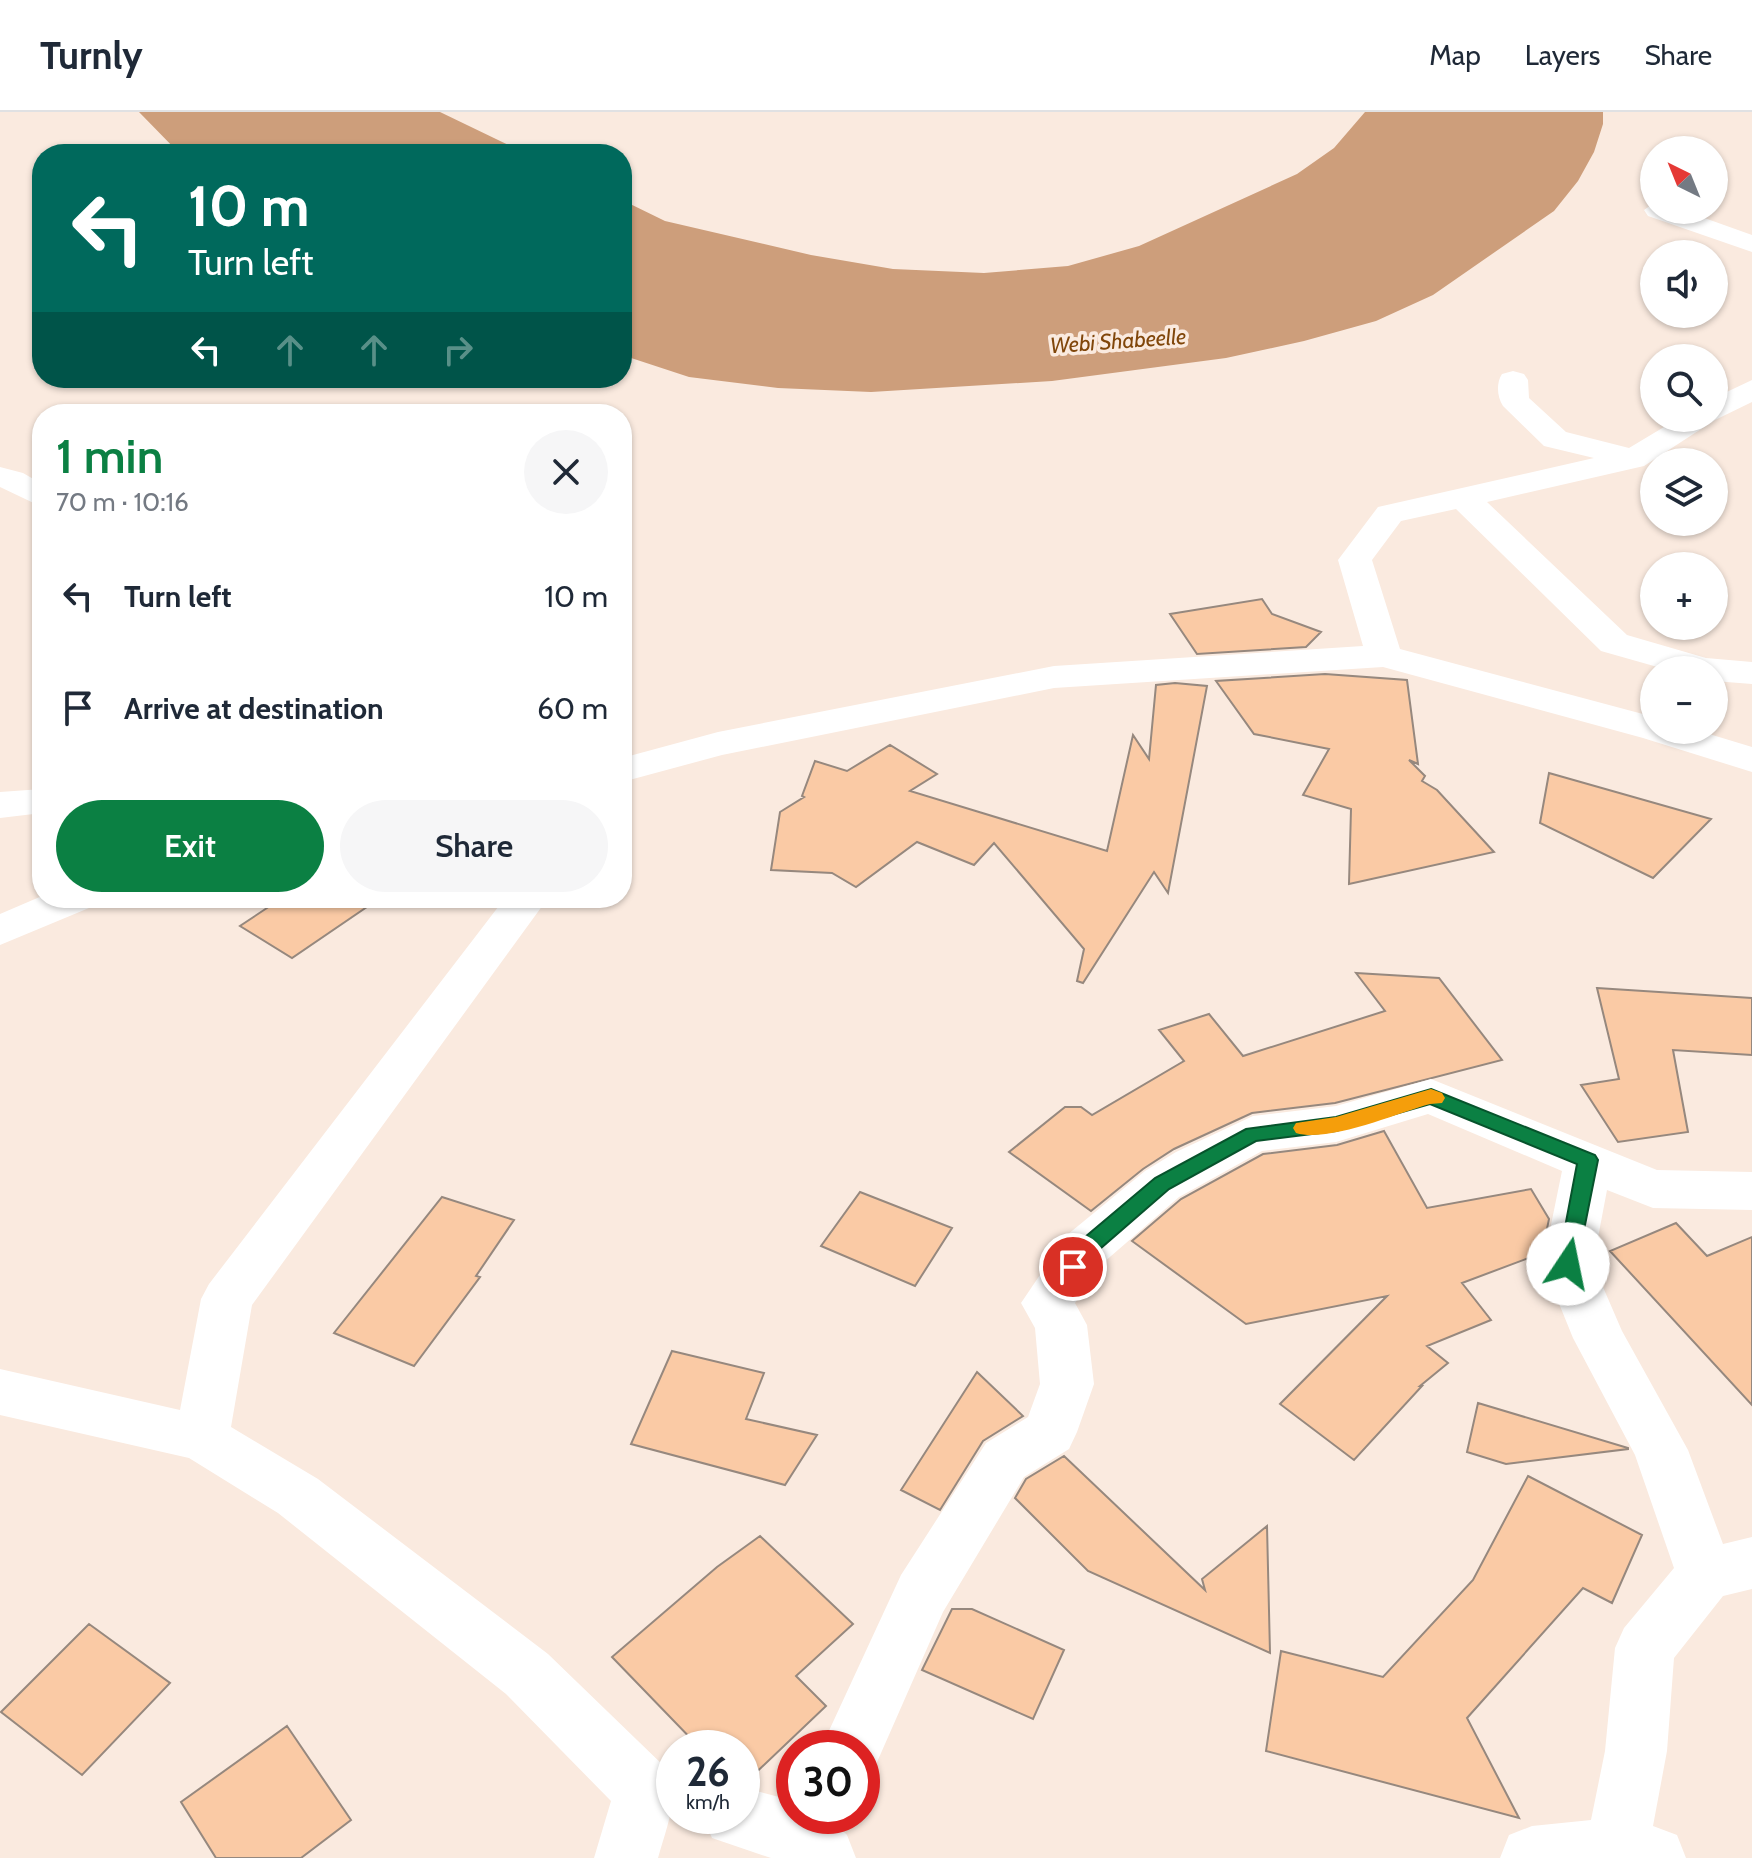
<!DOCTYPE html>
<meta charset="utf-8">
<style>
:root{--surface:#fff;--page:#f6f6f7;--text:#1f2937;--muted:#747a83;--line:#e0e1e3;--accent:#0b8043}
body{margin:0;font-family:Cabin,sans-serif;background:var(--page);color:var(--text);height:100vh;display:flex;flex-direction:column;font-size:30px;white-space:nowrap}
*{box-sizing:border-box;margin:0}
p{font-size:26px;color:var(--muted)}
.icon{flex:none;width:44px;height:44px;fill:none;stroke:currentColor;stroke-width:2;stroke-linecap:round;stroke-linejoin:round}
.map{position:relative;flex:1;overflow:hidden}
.side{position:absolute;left:32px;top:292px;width:600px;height:504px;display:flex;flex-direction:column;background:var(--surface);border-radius:32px;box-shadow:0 2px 6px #0004}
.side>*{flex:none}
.top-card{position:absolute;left:32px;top:32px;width:600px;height:244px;border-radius:32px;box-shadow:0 2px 6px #0004;background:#00695c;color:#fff;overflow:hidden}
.needle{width:52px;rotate:317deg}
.fabs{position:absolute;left:1640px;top:24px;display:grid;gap:16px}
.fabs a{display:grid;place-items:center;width:88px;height:88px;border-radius:50%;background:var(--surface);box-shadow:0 2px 6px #0004;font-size:40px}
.speed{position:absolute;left:656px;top:1618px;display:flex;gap:16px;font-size:40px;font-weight:700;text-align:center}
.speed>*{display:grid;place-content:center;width:104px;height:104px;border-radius:50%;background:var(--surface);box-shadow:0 2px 6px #0004;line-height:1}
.speed small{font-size:20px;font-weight:400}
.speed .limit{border:12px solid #d22;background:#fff;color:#111}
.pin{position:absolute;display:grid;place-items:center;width:68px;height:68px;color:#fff;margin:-34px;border:4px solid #fff;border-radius:50%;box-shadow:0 2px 8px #0007}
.me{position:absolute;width:88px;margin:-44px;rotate:11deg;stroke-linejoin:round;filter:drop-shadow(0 0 6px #0008)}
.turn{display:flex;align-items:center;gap:28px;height:168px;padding:0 24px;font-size:36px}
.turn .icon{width:104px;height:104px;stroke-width:2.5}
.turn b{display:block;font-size:56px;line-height:68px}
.lanes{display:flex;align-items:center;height:76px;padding:0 24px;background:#0003;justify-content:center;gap:40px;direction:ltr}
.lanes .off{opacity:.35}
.round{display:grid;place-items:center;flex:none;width:84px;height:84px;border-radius:42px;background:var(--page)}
.head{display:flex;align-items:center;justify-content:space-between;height:136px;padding:0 24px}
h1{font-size:48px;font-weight:600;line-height:60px;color:var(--accent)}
.action{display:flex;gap:16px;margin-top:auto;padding:16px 24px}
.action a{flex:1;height:92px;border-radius:48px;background:var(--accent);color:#fff;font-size:32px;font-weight:600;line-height:92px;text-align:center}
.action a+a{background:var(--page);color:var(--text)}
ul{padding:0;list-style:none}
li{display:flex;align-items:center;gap:24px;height:112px;padding:0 24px}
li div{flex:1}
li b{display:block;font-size:30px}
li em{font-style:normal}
header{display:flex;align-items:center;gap:48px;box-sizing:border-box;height:112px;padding:0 40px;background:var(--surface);border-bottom:2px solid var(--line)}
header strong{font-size:38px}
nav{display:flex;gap:44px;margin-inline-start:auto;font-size:28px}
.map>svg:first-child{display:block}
</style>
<header>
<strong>Turnly</strong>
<nav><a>Map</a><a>Layers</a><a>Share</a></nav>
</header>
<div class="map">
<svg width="1752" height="1746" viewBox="0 0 1752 1746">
<rect width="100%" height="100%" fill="#faeadf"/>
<path fill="#cd9e7b" d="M 139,0 L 440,0 L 527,42 L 180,42 Z
M 1365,0 L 1603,0 L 1603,12 L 1594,40 L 1578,69 L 1554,99 L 1433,183 L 1376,209 L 1304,229 L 1226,246 L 1052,269 L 871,280 L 778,276 L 689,265 L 622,243 L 622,88 L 665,109 L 811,143 L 893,157 L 984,161 L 1068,154 L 1139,134 L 1297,62 L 1334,36 Z"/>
<path fill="#facaa5" stroke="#96887e" stroke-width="2" d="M 1262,487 L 1272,502 L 1321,520 L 1306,535 L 1197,542 L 1170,502 Z
M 1325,562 L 1407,568 L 1418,652 L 1409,648 L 1425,664 L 1422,669 L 1437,678 L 1494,740 L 1349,772 L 1351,697 L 1303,683 L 1329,637 L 1254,622 L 1216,569 Z
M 1175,571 L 1207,574 L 1168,781 L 1154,760 L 1083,871 L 1077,869 L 1084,837 L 994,731 L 974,753 L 917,730 L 856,775 L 832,761 L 771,758 L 780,700 L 804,685 L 802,684 L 815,649 L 847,659 L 890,633 L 937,662 L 910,679 L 1107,739 L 1133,623 L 1149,647 L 1156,573 Z
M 1549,661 L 1711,707 L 1653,766 L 1540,711 Z
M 282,786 L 380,786 L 292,846 L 240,814 Z
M 1356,861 L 1439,866 L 1502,948 L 1335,991 L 1252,1001 L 1174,1037 L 1143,1057 L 1091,1099 L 1009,1040 L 1065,995 L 1081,995 L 1092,1003 L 1184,949 L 1159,918 L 1209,902 L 1243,944 L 1385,899 Z
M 1597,876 L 1752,886 L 1752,943 L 1673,938 L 1688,1020 L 1618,1030 L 1581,973 L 1619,967 Z
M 1384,1019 L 1427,1096 L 1531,1077 L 1549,1107 L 1542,1141 L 1462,1171 L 1491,1208 L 1427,1234 L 1448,1251 L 1420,1274 L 1422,1274 L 1354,1348 L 1280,1292 L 1387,1184 L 1246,1212 L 1132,1129 L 1181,1087 L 1263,1042 L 1337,1033 Z
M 860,1080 L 952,1116 L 915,1174 L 821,1134 Z
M 442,1085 L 514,1108 L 476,1164 L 480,1165 L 414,1254 L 334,1221 Z
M 1676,1111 L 1707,1144 L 1752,1125 L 1752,1293 L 1610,1139 Z
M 672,1239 L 764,1261 L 746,1307 L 817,1323 L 785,1373 L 631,1332 Z
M 977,1260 L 1023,1304 L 983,1329 L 940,1398 L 901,1378 Z
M 1478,1291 L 1628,1336 L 1628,1337 L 1506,1352 L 1467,1340 Z
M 1064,1344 L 1205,1478 L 1202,1467 L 1267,1414 L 1270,1541 L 1088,1459 L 1015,1386 L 1026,1367 Z
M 1528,1364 L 1642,1423 L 1612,1491 L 1583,1476 L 1467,1606 L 1519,1706 L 1266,1639 L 1281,1539 L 1383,1565 L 1473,1468 Z
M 760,1424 L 853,1512 L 796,1564 L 826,1594 L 744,1672 L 742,1636 L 700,1636 L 612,1545 L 717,1455 Z
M 952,1497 L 972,1497 L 1064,1538 L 1033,1607 L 922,1558 Z
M 89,1512 L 170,1571 L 82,1663 L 1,1600 Z
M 287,1614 L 351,1708 L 301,1746 L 216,1746 L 181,1690 Z"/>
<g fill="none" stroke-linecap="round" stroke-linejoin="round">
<path fill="#fff" fill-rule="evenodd" d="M 1654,91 L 1654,98 L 1682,98 L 1752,123 L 1752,140 L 1648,104 L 1644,98 Z
M 1513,259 L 1524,262 L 1528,268 L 1529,286 L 1566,320 L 1629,336 L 1679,306 L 1714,306 L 1714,286 L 1752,268 L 1752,290 L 1715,308 L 1644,354 L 1487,390 L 1627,523 L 1706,546 L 1752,550 L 1752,572 L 1714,569 L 1714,558 L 1668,558 L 1601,539 L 1456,397 L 1401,409 L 1372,448 L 1400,537 L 1654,605 L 1654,618 L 1696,618 L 1752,635 L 1752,660 L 1643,626 L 1383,555 L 1054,576 L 722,643 L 622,670 L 622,646 L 718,620 L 1054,554 L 1363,534 L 1338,448 L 1378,395 L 1594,346 L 1544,334 L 1503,294 C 1497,285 1496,271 1502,262 Z
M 0,355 L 23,361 L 42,372 L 42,395 L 0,375 Z
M 42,677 L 42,701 L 0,706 L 0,680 Z
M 42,784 L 95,786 L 89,796 L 0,833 L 0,802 Z
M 505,786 L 548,786 L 252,1193 L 231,1315 L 318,1367 L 548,1542 L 667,1657 C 680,1687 666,1716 658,1746 L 594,1746 L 611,1689 L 506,1582 L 278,1401 L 189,1346 L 0,1303 L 0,1257 L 180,1298 L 201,1187 L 209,1172 Z
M 1431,967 L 1657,1058 L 1752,1060 L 1752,1098 L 1653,1096 L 1607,1078 L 1593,1152 L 1622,1219 L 1688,1338 L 1723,1432 L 1752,1425 L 1752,1477 L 1723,1484 L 1674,1546 L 1667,1639 L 1653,1714 L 1677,1723 L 1686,1746 L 1500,1746 L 1509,1723 L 1532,1714 L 1591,1708 L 1605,1639 L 1615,1536 L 1624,1516 L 1674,1456 L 1635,1343 L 1573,1226 L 1543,1152 L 1562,1059 L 1428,1002 L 1336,1030 L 1262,1039 L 1179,1085 L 1103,1151 L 1075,1191 L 1087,1213 L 1094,1272 L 1077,1320 L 1069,1337 L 1024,1365 L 943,1500 L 874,1657 L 862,1662 L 862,1636 L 821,1636 L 901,1463 L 986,1331 L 1028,1305 L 1040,1272 L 1035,1216 L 1021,1191 L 1067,1123 L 1145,1059 L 1176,1040 L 1253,1004 L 1336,994 Z
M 742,1675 L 794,1689 L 794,1704 L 828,1704 L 847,1723 L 856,1746 L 771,1746 L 712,1726 L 702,1704 L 742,1704 Z"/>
</g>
<path fill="#0b8043" stroke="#07532c" stroke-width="2" d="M 1431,977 L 1595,1043 L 1598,1048 L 1576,1158 L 1568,1160 L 1561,1158 L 1558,1152 L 1577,1052 L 1430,992 L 1336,1019 L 1256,1029 L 1169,1077 L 1093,1143 L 1080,1161 L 1073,1163 L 1065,1161 L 1062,1155 L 1078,1131 L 1155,1066 L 1246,1017 L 1336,1005 Z"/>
<path fill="#f59e0b" d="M 1431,977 L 1442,981 L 1445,986 L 1442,991 L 1430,992 C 1398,1001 1328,1031 1296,1021 L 1293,1016 L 1296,1011 L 1336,1005 Z"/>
<g text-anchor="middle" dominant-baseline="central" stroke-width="7" stroke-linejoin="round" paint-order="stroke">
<g font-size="22" font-style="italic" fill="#80460a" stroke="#faeadf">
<text transform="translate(1118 229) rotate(-4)">Webi Shabeelle</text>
</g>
</g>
</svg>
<div class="fabs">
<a><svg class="needle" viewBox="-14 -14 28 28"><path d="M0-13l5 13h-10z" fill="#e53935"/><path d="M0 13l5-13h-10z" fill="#747a83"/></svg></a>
<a><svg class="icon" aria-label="sound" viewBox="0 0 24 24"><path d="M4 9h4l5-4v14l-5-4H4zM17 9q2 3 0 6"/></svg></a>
<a><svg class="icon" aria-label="search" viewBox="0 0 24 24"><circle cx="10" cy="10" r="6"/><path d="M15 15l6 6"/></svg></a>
<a><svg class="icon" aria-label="layers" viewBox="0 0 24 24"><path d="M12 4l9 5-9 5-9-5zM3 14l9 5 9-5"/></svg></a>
<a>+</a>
<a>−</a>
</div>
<div class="speed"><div>26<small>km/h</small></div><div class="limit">30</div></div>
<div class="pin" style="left:1073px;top:1155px;background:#d93025"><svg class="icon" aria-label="arrive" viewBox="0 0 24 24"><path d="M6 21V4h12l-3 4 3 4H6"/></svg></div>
<svg class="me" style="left:1568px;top:1152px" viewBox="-20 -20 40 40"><circle r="19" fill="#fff"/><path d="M0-13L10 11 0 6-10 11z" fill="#0b8043"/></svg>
<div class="top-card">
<div class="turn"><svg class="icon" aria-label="left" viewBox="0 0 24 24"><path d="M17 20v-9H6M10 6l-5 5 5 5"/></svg><div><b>10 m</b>Turn left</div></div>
<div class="lanes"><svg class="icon" aria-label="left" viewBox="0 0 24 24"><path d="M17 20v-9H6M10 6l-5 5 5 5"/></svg><svg class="icon off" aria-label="ahead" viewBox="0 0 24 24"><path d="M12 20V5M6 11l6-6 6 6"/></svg><svg class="icon off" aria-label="ahead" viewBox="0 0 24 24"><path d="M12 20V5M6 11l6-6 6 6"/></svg><svg class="icon off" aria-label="right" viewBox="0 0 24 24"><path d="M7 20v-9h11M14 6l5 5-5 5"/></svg></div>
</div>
<section class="side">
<div class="head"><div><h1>1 min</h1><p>70 m · 10:16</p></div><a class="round"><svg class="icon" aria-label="close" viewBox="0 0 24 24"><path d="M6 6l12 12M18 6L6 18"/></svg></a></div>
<ul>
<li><svg class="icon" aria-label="left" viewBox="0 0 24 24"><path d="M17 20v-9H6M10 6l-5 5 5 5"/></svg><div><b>Turn left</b></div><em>10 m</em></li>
<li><svg class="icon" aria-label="arrive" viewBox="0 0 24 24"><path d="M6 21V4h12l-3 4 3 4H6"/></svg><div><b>Arrive at destination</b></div><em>60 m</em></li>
</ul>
<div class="action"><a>Exit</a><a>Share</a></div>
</section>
</div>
